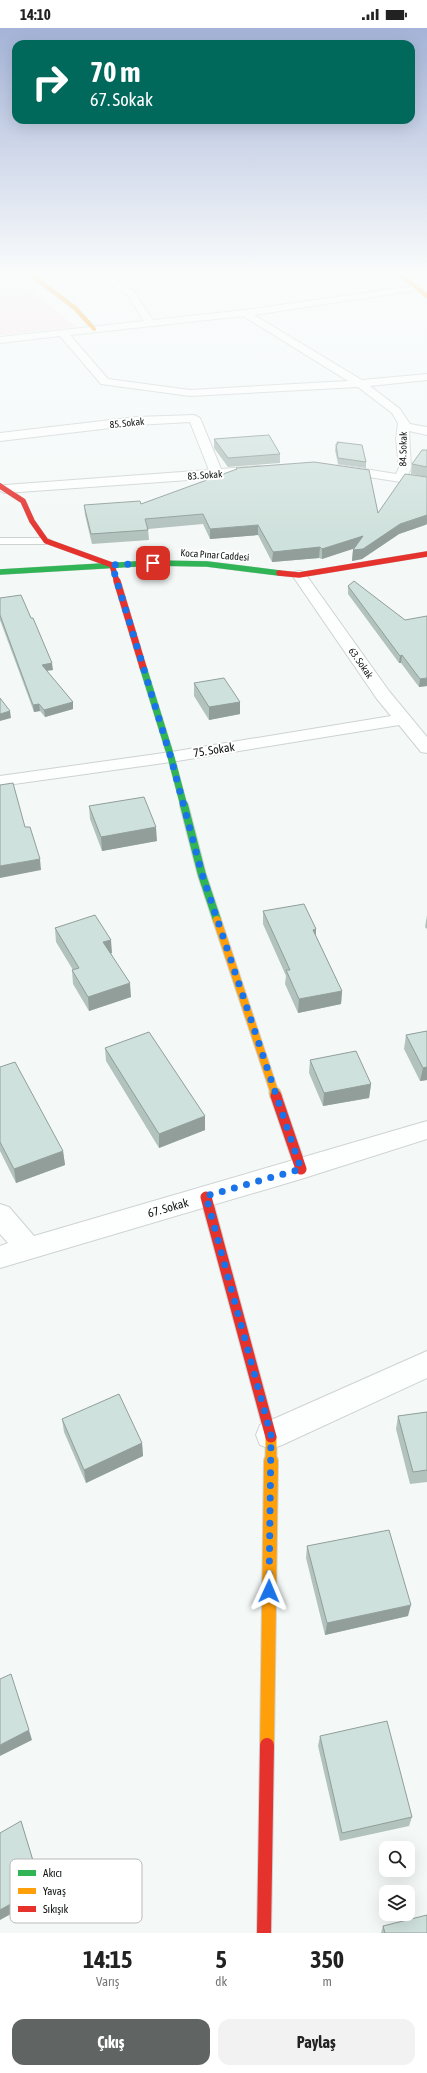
<!DOCTYPE html>
<html lang="tr">
<meta charset="utf-8">
<style>
:root{--surface:#fff;--page:#f2f2f2;--text:#222;--muted:#767676;--accent:#606564}
body{margin:0;font-family:"Asap Condensed",sans-serif;background:var(--page);color:var(--text);height:100vh;display:flex;flex-direction:column;font-size:15px;white-space:nowrap}
*{box-sizing:border-box;margin:0}
p{font-size:13px;color:var(--muted)}
.icon{flex:none;width:22px;height:22px;fill:none;stroke:currentColor;stroke-width:2;stroke-linecap:round;stroke-linejoin:round}
.map{position:relative;height:1905px;overflow:hidden}
.side{display:flex;flex-direction:column;background:var(--surface);flex:1}
.side>*{flex:none}
.hud{position:absolute;left:12px;top:12px;width:403px;height:84px;border-radius:12px;box-shadow:0 4px 16px #0002;background:#00695c;color:#fff;overflow:hidden}
.tools{position:absolute;left:379px;top:1813px;display:grid;gap:8px}
.tools a{display:grid;place-items:center;width:36px;height:36px;border-radius:8px;background:var(--surface);box-shadow:0 4px 16px #0002;font-size:20px}
.pin{position:absolute;display:grid;place-items:center;width:34px;height:34px;color:#fff;margin:-17px;border-radius:8px;box-shadow:0 2px 6px #0006}
.me{position:absolute;width:44px;margin:-22px;rotate:1deg;stroke-linejoin:round;filter:drop-shadow(0 0 3px #0008)}
.turn{display:flex;align-items:center;gap:14px;height:84px;padding:0 12px;font-size:18px}
.turn .icon{width:52px;height:52px;stroke-width:2.5}
.turn b{display:block;font-size:28px;line-height:34px}
.eta{display:flex;justify-content:space-evenly;align-items:center;height:68px;text-align:center}
.eta b{font-size:24px;font-weight:700;line-height:28px}
.button{display:flex;gap:8px;margin-top:auto;padding:8px 12px}
.button a{flex:1;height:46px;border-radius:12px;background:var(--accent);color:#fff;font-size:16px;font-weight:700;line-height:46px;text-align:center}
.button a+a{background:var(--page);color:var(--text)}
.status{display:flex;justify-content:space-between;align-items:center;height:28px;padding:0 20px;background:var(--surface);direction:ltr}
.status svg{height:11px;fill:currentColor}
.map>svg:first-child{display:block}
</style>
<div class="status"><b>14:10</b><svg viewBox="0 0 49 12"><path d="M0 12V9h3v3zM5 12V6h3v6zM10 12V3h3v9zM15 12V0h3v12zM26 1h20v11H26zM47 4h2v5h-2z"/></svg></div>
<div class="map">
<svg width="427" height="1905" viewBox="0 0 427 1905">
<rect width="100%" height="100%" fill="#f4f9f8"/>
<path fill="#f8e3e8" d="M 0,242 L 6,242 L 76,299 L 0,307 Z"/>
<g fill="none" stroke-linecap="round" stroke-linejoin="round">
<g stroke="#ced3d2" stroke-width="2">
<path id="lane" d="M 0,510 L 46,510 L 52,513 L 46,516 L 0,516 Z"/>
</g>
<g stroke="#ced3d2" stroke-width="2">
<path id="street" d="M 86,242 L 97,242 L 133,262 L 153,292 L 245,282 L 420,257 L 422,259 L 417,262 L 254,287 L 362,352 L 427,346 L 427,352 L 370,358 L 400,381 L 410,396 L 427,399 L 427,407 L 409,403 L 411,440 L 408,447 L 427,450 L 427,458 L 336,444 L 334,441 L 336,438 L 340,437 L 396,446 L 399,440 L 396,411 L 398,395 L 392,385 L 358,359 L 190,368 L 101,356 L 60,308 L 0,315 L 0,309 L 144,293 L 127,266 ZM 243,288 L 348,353 L 190,362 L 108,351 L 70,307 Z
M 194,387 L 200,390 L 221,441 L 258,438 L 262,439 L 264,442 L 262,445 L 217,450 L 5,465 L 0,463 L 0,458 L 5,457 L 209,442 L 190,394 L 136,397 L 0,413 L 0,405 L 136,389 Z
M 299,543 L 304,544 L 389,663 L 427,709 L 427,725 L 421,724 L 399,697 L 171,734 L 0,758 L 0,748 L 171,724 L 391,688 L 377,671 L 292,547 L 294,544 Z
M 427,1093 L 427,1111 L 301,1151 L 0,1240 L 0,1218 L 8,1215 L 0,1206 L 0,1176 L 9,1179 L 34,1208 Z
M 427,1323 L 427,1350 L 282,1417 L 271,1421 L 260,1417 L 256,1407 L 260,1397 Z"/>
</g>
<g stroke="#ced3d2" stroke-width="6">
<path id="fast-far2" d="M 0,544 L 153,535 L 207,536 L 279,545"/>
</g>
<g stroke="#ced3d2" stroke-width="8">
<path id="fast-far1" d="M 143,639 L 171,729 L 184,778"/>
</g>
<g stroke="#ced3d2" stroke-width="10">
<path id="fast" d="M 184,777 L 202,847 L 217,892"/>
</g>
<g stroke="#ced3d2" stroke-width="5">
<path id="slow-far3" d="M 25,242 L 75,280 L 94,301
M 395,242 L 427,268"/>
</g>
<g stroke="#ced3d2" stroke-width="10">
<path id="slow-far2" d="M 217,892 L 275,1066"/>
</g>
<g stroke="#ced3d2" stroke-width="13">
<path id="slow-far1" d="M 275,1065 L 276,1068
M 271,1434 L 271,1409"/>
</g>
<g stroke="#ced3d2" stroke-width="16">
<path id="slow" d="M 267,1717 L 271,1433"/>
</g>
<g stroke="#ced3d2" stroke-width="6">
<path id="jam-far3" d="M 0,458 L 23,473 L 32,493 L 46,513 L 112,537 L 117,554
M 279,545 L 299,547 L 427,526"/>
</g>
<g stroke="#ced3d2" stroke-width="8">
<path id="jam-far2" d="M 117,553 L 143,639"/>
</g>
<g stroke="#ced3d2" stroke-width="13">
<path id="jam-far1" d="M 276,1068 L 301,1141
M 206,1169 L 271,1409"/>
</g>
<g stroke="#ced3d2" stroke-width="16">
<path id="jam" d="M 264,1905 L 267,1717"/>
</g>
<use href="#lane" fill="#fdfefe" fill-rule="evenodd"/>
<use href="#street" fill="#fdfefe" fill-rule="evenodd"/>
<use href="#fast-far2" stroke="#30b455" stroke-width="5.5"/>
<use href="#fast-far1" stroke="#30b455" stroke-width="7"/>
<use href="#fast" stroke="#30b455" stroke-width="8"/>
<use href="#slow-far3" stroke="#ff9f0a" stroke-width="4"/>
<use href="#slow-far2" stroke="#ff9f0a" stroke-width="8"/>
<use href="#slow-far1" stroke="#ff9f0a" stroke-width="11"/>
<use href="#slow" stroke="#ff9f0a" stroke-width="14"/>
<use href="#jam-far3" stroke="#e5322d" stroke-width="5.5"/>
<use href="#jam-far2" stroke="#e5322d" stroke-width="7"/>
<use href="#jam-far1" stroke="#e5322d" stroke-width="11"/>
<use href="#jam" stroke="#e5322d" stroke-width="14"/>
</g>
<path fill="#b2c2bd" d="M 214,411 L 280,426 L 280,435 L 228,439 L 214,420 Z
M 337,414 L 366,434 L 366,440 L 338,436 L 335,422 L 336,416 L 337,416 Z
M 427,422 L 427,449 L 411,446 L 412,436 Z
M 236,440 L 378,485 L 427,449 L 427,496 L 425,497 L 399,506 L 362,531 L 352,533 L 353,522 L 354,520 L 322,531 L 319,530 L 272,534 L 258,507 L 210,511 L 203,496 L 148,501 L 149,512 L 92,516 L 85,487 L 84,477 L 141,476 L 236,442 Z
M 348,558 L 405,592 L 427,658 L 419,659 L 401,635 L 399,635 L 348,566 Z
M 0,570 L 53,642 L 47,643 L 73,674 L 73,681 L 45,689 L 40,683 L 34,684 L 0,592 Z
M 194,655 L 240,674 L 240,686 L 209,692 L 194,668 Z
M 89,778 L 157,813 L 102,823 L 90,791 Z
M 263,883 L 316,901 L 316,908 L 342,963 L 341,976 L 298,985 L 285,956 L 286,948 L 263,896 Z
M 427,887 L 427,901 L 425,899 Z
M 55,900 L 112,925 L 111,925 L 131,969 L 89,983 L 73,956 L 72,942 L 73,942 L 56,914 Z
M 427,1003 L 427,1052 L 420,1053 L 404,1021 L 406,1007 Z
M 105,1020 L 205,1088 L 205,1102 L 159,1120 L 106,1033 Z
M 310,1032 L 371,1056 L 369,1070 L 323,1078 L 309,1045 Z
M 0,1039 L 63,1123 L 65,1137 L 16,1155 L 0,1123 Z
M 427,1384 L 427,1454 L 410,1456 L 396,1401 L 398,1388 Z
M 62,1391 L 142,1415 L 143,1428 L 86,1455 L 64,1404 Z
M 307,1518 L 408,1588 L 325,1607 L 306,1530 Z
M 320,1708 L 412,1789 L 409,1798 L 340,1813 L 318,1718 Z
M 383,1898 L 427,1905 L 381,1905 Z"/>
<path fill="#919e9a" d="M 427,487 L 427,496 L 425,497 L 399,506 L 362,531 L 352,533 L 353,522 L 400,496 Z
M 258,497 L 258,507 L 210,511 L 210,501 Z
M 363,508 L 362,518 L 322,531 L 322,521 Z
M 320,519 L 319,530 L 272,534 L 273,524 Z
M 402,627 L 401,635 L 399,635 L 400,628 Z
M 52,635 L 53,642 L 43,643 L 42,637 Z
M 427,650 L 427,658 L 419,659 L 420,651 Z
M 73,674 L 73,681 L 45,689 L 44,682 Z
M 240,674 L 240,686 L 209,692 L 209,679 Z
M 39,676 L 40,683 L 34,684 L 33,677 Z
M 10,683 L 11,690 L 0,693 L 0,686 Z
M 156,799 L 157,813 L 102,823 L 101,809 Z
M 40,831 L 41,842 L 0,850 L 0,838 Z
M 316,901 L 315,915 L 313,902 Z
M 111,912 L 112,925 L 104,928 L 103,914 Z
M 130,955 L 131,969 L 89,983 L 88,969 Z
M 342,963 L 341,976 L 298,985 L 299,971 Z
M 427,1039 L 427,1052 L 420,1053 L 423,1040 Z
M 371,1056 L 369,1070 L 323,1078 L 324,1065 Z
M 205,1088 L 205,1102 L 159,1120 L 159,1106 Z
M 63,1123 L 65,1137 L 16,1155 L 14,1141 Z
M 142,1415 L 143,1428 L 86,1455 L 84,1442 Z
M 411,1577 L 408,1588 L 325,1607 L 327,1595 Z
M 29,1702 L 32,1712 L 0,1728 L 0,1717 Z
M 21,1793 L 44,1868 L 0,1892 L 0,1882 Z"/>
<path fill="#cfe1dc" stroke="#919e9a" d="M 269,407 L 280,426 L 228,430 L 214,411 Z
M 337,414 L 362,417 L 366,434 L 338,430 L 336,416 L 338,416 Z
M 422,422 L 427,422 L 427,439 L 412,436 Z
M 314,434 L 369,442 L 378,485 L 405,446 L 427,449 L 427,487 L 400,496 L 363,521 L 353,522 L 363,508 L 322,521 L 320,519 L 273,524 L 258,497 L 210,501 L 203,486 L 145,491 L 148,502 L 91,506 L 84,477 L 140,473 L 141,476 L 237,441 L 236,440 Z
M 354,553 L 405,592 L 427,588 L 427,650 L 420,651 L 402,627 L 400,628 L 348,558 Z
M 21,567 L 31,590 L 33,590 L 52,635 L 42,637 L 73,674 L 44,682 L 39,676 L 33,677 L 0,587 L 0,570 Z
M 224,650 L 240,674 L 209,679 L 194,655 Z
M 0,670 L 10,683 L 0,686 Z
M 13,755 L 25,799 L 30,799 L 40,831 L 0,838 L 0,757 Z
M 144,769 L 156,799 L 101,809 L 89,778 Z
M 304,876 L 316,901 L 313,902 L 342,963 L 299,971 L 286,942 L 290,942 L 263,883 Z
M 95,887 L 111,912 L 103,914 L 130,955 L 88,969 L 72,942 L 79,940 L 55,900 Z
M 427,1003 L 427,1039 L 423,1040 L 406,1007 Z
M 149,1004 L 205,1088 L 159,1106 L 105,1020 Z
M 356,1023 L 371,1056 L 324,1065 L 310,1032 Z
M 15,1034 L 63,1123 L 14,1141 L 0,1114 L 0,1039 Z
M 119,1366 L 142,1415 L 84,1442 L 62,1391 Z
M 427,1384 L 427,1442 L 413,1444 L 398,1388 Z
M 389,1502 L 411,1577 L 327,1595 L 307,1518 Z
M 11,1646 L 29,1702 L 0,1717 L 0,1651 Z
M 387,1693 L 412,1789 L 342,1805 L 320,1708 Z
M 21,1793 L 41,1859 L 0,1882 L 0,1805 Z
M 427,1887 L 427,1905 L 385,1905 L 383,1898 Z"/>
<linearGradient id="sky" x2="0" y2="1"><stop stop-color="#a4b3d7"/><stop offset="0.48" stop-color="#fafcfc"/><stop offset="1" stop-color="#fafcfc" stop-opacity="0"/></linearGradient>
<rect width="427" height="509" fill="url(#sky)"/>
<g fill="none" stroke-linecap="round" stroke-linejoin="round">
<path stroke="#1a73e8" stroke-width="7" stroke-dasharray="0 12.6" d="M 153,535 L 112,537 L 171,730 L 202,846 L 301,1141 L 206,1168 L 271,1407 L 269,1563"/>
</g>
<g text-anchor="middle" dominant-baseline="central" stroke-width="4" stroke-linejoin="round" paint-order="stroke">
<g font-size="10" fill="#111514" stroke="#fff">
<text transform="translate(127 395) rotate(-6)">85. Sokak</text>
<text transform="translate(403 421) rotate(-89)">84. Sokak</text>
<text transform="translate(205 447) rotate(-4)">83. Sokak</text>
<text transform="translate(215 527) rotate(4)">Koca Pınar Caddesi</text>
<text transform="translate(361 635) rotate(55)">63. Sokak</text>
</g>
<g font-size="12" fill="#111514" stroke="#fff">
<text transform="translate(214 722) rotate(-9)">75. Sokak</text>
<text transform="translate(168 1180) rotate(-16)">67. Sokak</text>
</g>
</g>
<rect x="10" y="1831" width="132" height="64" rx="6" fill="#fff" stroke="#b8b9b8" stroke-width="1"/>
<rect x="18" y="1842" width="18" height="6" fill="#30b455"/>
<rect x="18" y="1860" width="18" height="6" fill="#ff9f0a"/>
<rect x="18" y="1878" width="18" height="6" fill="#e5322d"/>
<g font-size="11" fill="#111514">
<text x="43" y="1849">Akıcı</text>
<text x="43" y="1867">Yavaş</text>
<text x="43" y="1885">Sıkışık</text>
</g>
</svg>
<div class="tools">
<a><svg class="icon" aria-label="search" viewBox="0 0 24 24"><circle cx="10" cy="10" r="6"/><path d="M15 15l6 6"/></svg></a>
<a><svg class="icon" aria-label="layers" viewBox="0 0 24 24"><path d="M12 4l9 5-9 5-9-5zM3 14l9 5 9-5"/></svg></a>
</div>
<div class="pin" style="left:153px;top:535px;background:#d93025"><svg class="icon" aria-label="arrive" viewBox="0 0 24 24"><path d="M6 21V4h12l-3 4 3 4H6"/></svg></div>
<svg class="me" style="left:269px;top:1563px" viewBox="-20 -20 40 40"><path d="M0-17L14 15 0 8-14 15z" fill="#1a73e8" stroke="#fff" stroke-width="4"/></svg>
<div class="hud">
<div class="turn"><svg class="icon" aria-label="right" viewBox="0 0 24 24"><path d="M7 20v-9h11M14 6l5 5-5 5"/></svg><div><b>70 m</b>67. Sokak</div></div>
</div>
</div>
<section class="side">
<div class="eta">
<div><b>14:15</b><p>Varış</p></div>
<div><b>5</b><p>dk</p></div>
<div><b>350</b><p>m</p></div>
</div>
<div class="button"><a>Çıkış</a><a>Paylaş</a></div>
</section>
